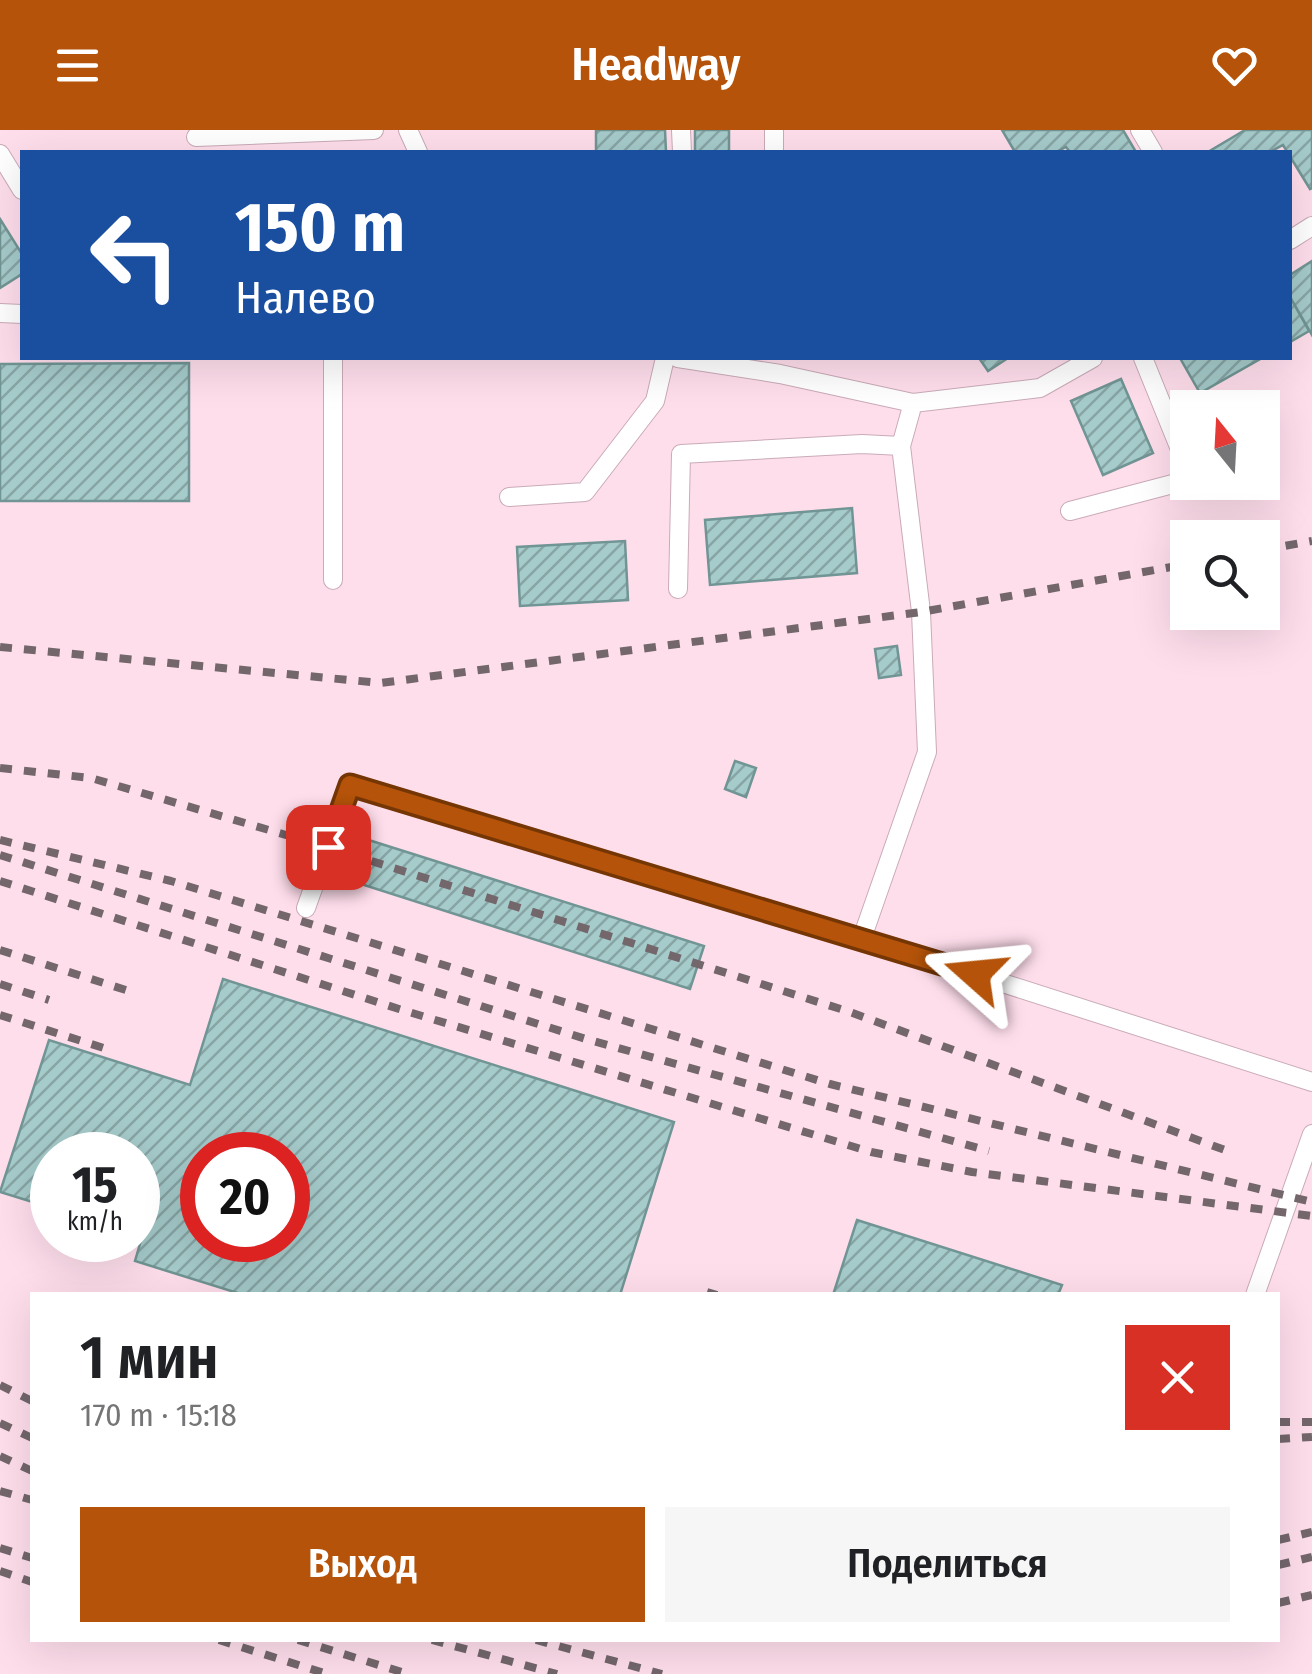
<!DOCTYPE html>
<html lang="ru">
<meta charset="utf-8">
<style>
:root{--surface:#fff;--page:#f6f6f6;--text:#202124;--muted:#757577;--accent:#b45309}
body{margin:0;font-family:"Fira Sans Condensed",sans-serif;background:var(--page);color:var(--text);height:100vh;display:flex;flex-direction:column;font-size:38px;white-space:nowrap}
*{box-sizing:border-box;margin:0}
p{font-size:32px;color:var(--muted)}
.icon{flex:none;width:55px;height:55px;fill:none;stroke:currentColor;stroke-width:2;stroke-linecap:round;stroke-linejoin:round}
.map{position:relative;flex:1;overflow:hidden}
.details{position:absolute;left:30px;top:1162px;width:1250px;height:350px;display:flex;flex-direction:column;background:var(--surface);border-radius:0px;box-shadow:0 10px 40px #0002}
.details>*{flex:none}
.hud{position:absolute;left:20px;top:20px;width:1272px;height:210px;border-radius:0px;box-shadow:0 10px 40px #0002;background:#1a4fa0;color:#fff;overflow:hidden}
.needle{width:65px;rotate:342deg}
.buttons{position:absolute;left:1170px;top:260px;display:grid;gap:20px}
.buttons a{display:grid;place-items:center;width:110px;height:110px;border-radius:0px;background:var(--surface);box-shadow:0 10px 40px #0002;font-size:50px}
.speed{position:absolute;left:30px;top:1002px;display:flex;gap:20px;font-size:50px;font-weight:700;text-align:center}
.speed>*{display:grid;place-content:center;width:130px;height:130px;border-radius:50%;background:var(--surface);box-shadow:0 10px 40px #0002;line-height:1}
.speed small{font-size:25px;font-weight:400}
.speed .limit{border:15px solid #d22;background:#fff;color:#111}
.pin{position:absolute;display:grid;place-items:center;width:85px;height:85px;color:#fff;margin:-42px;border-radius:20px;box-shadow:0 5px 15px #0006}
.me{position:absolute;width:110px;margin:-55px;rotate:288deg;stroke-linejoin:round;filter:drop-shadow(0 0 8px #0008)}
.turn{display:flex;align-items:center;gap:35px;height:210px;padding:0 50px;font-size:45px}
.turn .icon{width:130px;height:130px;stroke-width:2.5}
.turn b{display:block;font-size:70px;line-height:85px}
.round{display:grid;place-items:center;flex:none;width:105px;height:105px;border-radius:0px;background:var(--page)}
.overview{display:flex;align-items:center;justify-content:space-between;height:170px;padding:0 50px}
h1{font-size:60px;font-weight:600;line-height:75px}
.action{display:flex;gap:20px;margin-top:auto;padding:20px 50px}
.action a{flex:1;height:115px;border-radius:0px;background:var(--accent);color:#fff;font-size:40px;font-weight:600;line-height:115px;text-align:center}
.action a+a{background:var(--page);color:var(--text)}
header{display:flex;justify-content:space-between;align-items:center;height:130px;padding:0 50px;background:var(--accent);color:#fff;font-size:45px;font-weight:600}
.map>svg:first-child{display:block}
</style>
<header><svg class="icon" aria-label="menu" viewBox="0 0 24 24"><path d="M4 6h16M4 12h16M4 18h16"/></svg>Headway<svg class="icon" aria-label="heart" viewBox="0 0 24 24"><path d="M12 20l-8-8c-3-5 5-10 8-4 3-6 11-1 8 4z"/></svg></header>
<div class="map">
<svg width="1312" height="1544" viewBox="0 0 1312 1544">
<defs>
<pattern id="building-hatch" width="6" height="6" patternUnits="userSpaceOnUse" patternTransform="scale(2.5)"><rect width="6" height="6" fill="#a5cbca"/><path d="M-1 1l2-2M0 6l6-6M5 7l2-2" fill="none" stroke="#88a5a5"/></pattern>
</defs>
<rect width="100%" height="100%" fill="#fbeef4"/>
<path fill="#ffdeec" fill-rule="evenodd" d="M 0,0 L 1312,0 L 1312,1544 L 0,1544 ZM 22,22 L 1290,22 L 1290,228 L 22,228 ZM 1188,278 L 1262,278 L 1262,352 L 1188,352 ZM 1188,408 L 1262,408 L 1262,482 L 1188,482 ZM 52,1025 L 138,1025 L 138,1110 L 52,1110 ZM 202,1025 L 288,1025 L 288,1110 L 202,1110 ZM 32,1165 L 1278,1165 L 1278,1510 L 32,1510 Z"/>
<path fill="url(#building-hatch)" stroke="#719594" stroke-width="2.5" fill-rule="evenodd" d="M 596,0 L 665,0 L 666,22 L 596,22 Z
M 695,0 L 729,0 L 729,22 L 695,22 Z
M 1002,0 L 1123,0 L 1136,22 L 1070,22 L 1066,17 L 1056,22 L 1015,22 Z
M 1245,0 L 1312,0 L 1312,58 L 1310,59 L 1283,15 L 1270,22 L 1208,22 Z
M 0,89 L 22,124 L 22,144 L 0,158 Z
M 1312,131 L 1312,205 L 1290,167 L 1290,145 Z
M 1290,167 L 1309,201 L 1290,212 Z
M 979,228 L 1008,228 L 988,241 Z
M 1180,228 L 1262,228 L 1200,263 Z
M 189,233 L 189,371 L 0,371 L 0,234 Z
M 1121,249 L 1153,323 L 1103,345 L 1071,271 Z
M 852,378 L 857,443 L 710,455 L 705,390 Z
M 625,411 L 628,470 L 520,476 L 517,417 Z
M 897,516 L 901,545 L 879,548 L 875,519 Z
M 735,631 L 756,638 L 746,667 L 725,659 Z
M 356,706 L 704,816 L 690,859 L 342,748 Z
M 223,849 L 674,992 L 620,1165 L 244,1165 L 135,1131 L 142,1107 L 138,1105 L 138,1025 L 52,1025 L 52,1078 L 0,1062 L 49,910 L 190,955 ZM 202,1025 L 288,1025 L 288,1110 L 202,1110 Z
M 857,1090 L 1062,1155 L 1058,1165 L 833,1165 Z"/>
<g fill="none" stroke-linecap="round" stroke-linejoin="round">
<g stroke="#caabb8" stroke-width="20">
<path id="service" d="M 408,0 L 418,22
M 681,0 L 682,22
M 774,0 L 774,22
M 1140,0 L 1153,22
M 196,7 L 374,0
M 0,24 L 22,60
M 1290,110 L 1312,96
M 0,183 L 22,184
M 333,228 L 333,450
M 678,228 L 780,244 L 913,273 L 1040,258 L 1093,228
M 1143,228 L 1188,339
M 913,273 L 901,316 L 921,482 L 927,622 L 862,808 L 1312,952
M 509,367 L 585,362 L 655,271 L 665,228
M 1070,381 L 1188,350
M 678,459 L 681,324 L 862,314 L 901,316
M 306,778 L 350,655 L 862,808
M 1255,1165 L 1312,1004"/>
</g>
<use href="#service" stroke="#fff" stroke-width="18"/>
<path stroke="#73676c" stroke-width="8" stroke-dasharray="12 12" stroke-linecap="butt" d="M 1262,420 L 1312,411
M 0,517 L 381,553 L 921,482 L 1188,434
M 0,638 L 91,648 L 327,717 L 850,882 L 1233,1023
M 0,710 L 171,751 L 830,954 L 1312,1072
M 0,725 L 586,909 L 989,1021
M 0,751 L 399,879 L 871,1022 L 972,1042 L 1312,1086
M 0,820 L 132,862
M 0,854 L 49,870
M 0,885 L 113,921
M 707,1162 L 717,1165
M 0,1255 L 32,1271
M 1278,1292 L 1312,1292
M 0,1293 L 32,1308
M 1278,1309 L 1312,1307
M 0,1326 L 32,1341
M 0,1361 L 32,1370
M 1278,1410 L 1312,1402
M 0,1418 L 32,1428
M 1278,1435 L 1312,1427
M 0,1441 L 32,1452
M 1278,1473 L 1312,1465
M 219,1510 L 327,1544
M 298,1510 L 408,1544
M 432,1510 L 557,1544
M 536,1510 L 662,1544"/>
</g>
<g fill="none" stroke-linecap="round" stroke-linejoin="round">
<g stroke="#753606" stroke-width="25">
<path id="route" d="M 328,717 L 350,655 L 975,844"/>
</g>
<use href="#route" stroke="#b45309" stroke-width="18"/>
</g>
</svg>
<div class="buttons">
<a><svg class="needle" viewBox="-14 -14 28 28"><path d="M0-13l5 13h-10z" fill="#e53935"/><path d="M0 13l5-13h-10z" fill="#757577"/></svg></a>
<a><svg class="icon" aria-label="search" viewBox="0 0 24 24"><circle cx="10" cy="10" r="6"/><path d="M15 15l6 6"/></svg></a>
</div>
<div class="speed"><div>15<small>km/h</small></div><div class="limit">20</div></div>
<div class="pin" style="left:328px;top:717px;background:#d93025"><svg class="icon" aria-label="arrive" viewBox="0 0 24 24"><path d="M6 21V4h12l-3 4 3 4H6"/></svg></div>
<svg class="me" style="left:975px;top:844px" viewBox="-20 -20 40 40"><path d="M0-17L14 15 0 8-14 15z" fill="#b45309" stroke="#fff" stroke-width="4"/></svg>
<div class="hud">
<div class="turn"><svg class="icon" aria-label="left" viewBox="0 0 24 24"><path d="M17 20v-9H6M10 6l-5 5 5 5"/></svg><div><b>150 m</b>Налево</div></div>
</div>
<section class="details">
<div class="overview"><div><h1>1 мин</h1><p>170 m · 15:18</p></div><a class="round" style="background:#d93025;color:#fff"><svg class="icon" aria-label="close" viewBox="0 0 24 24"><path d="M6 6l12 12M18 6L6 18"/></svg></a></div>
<div class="action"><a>Выход</a><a>Поделиться</a></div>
</section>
</div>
